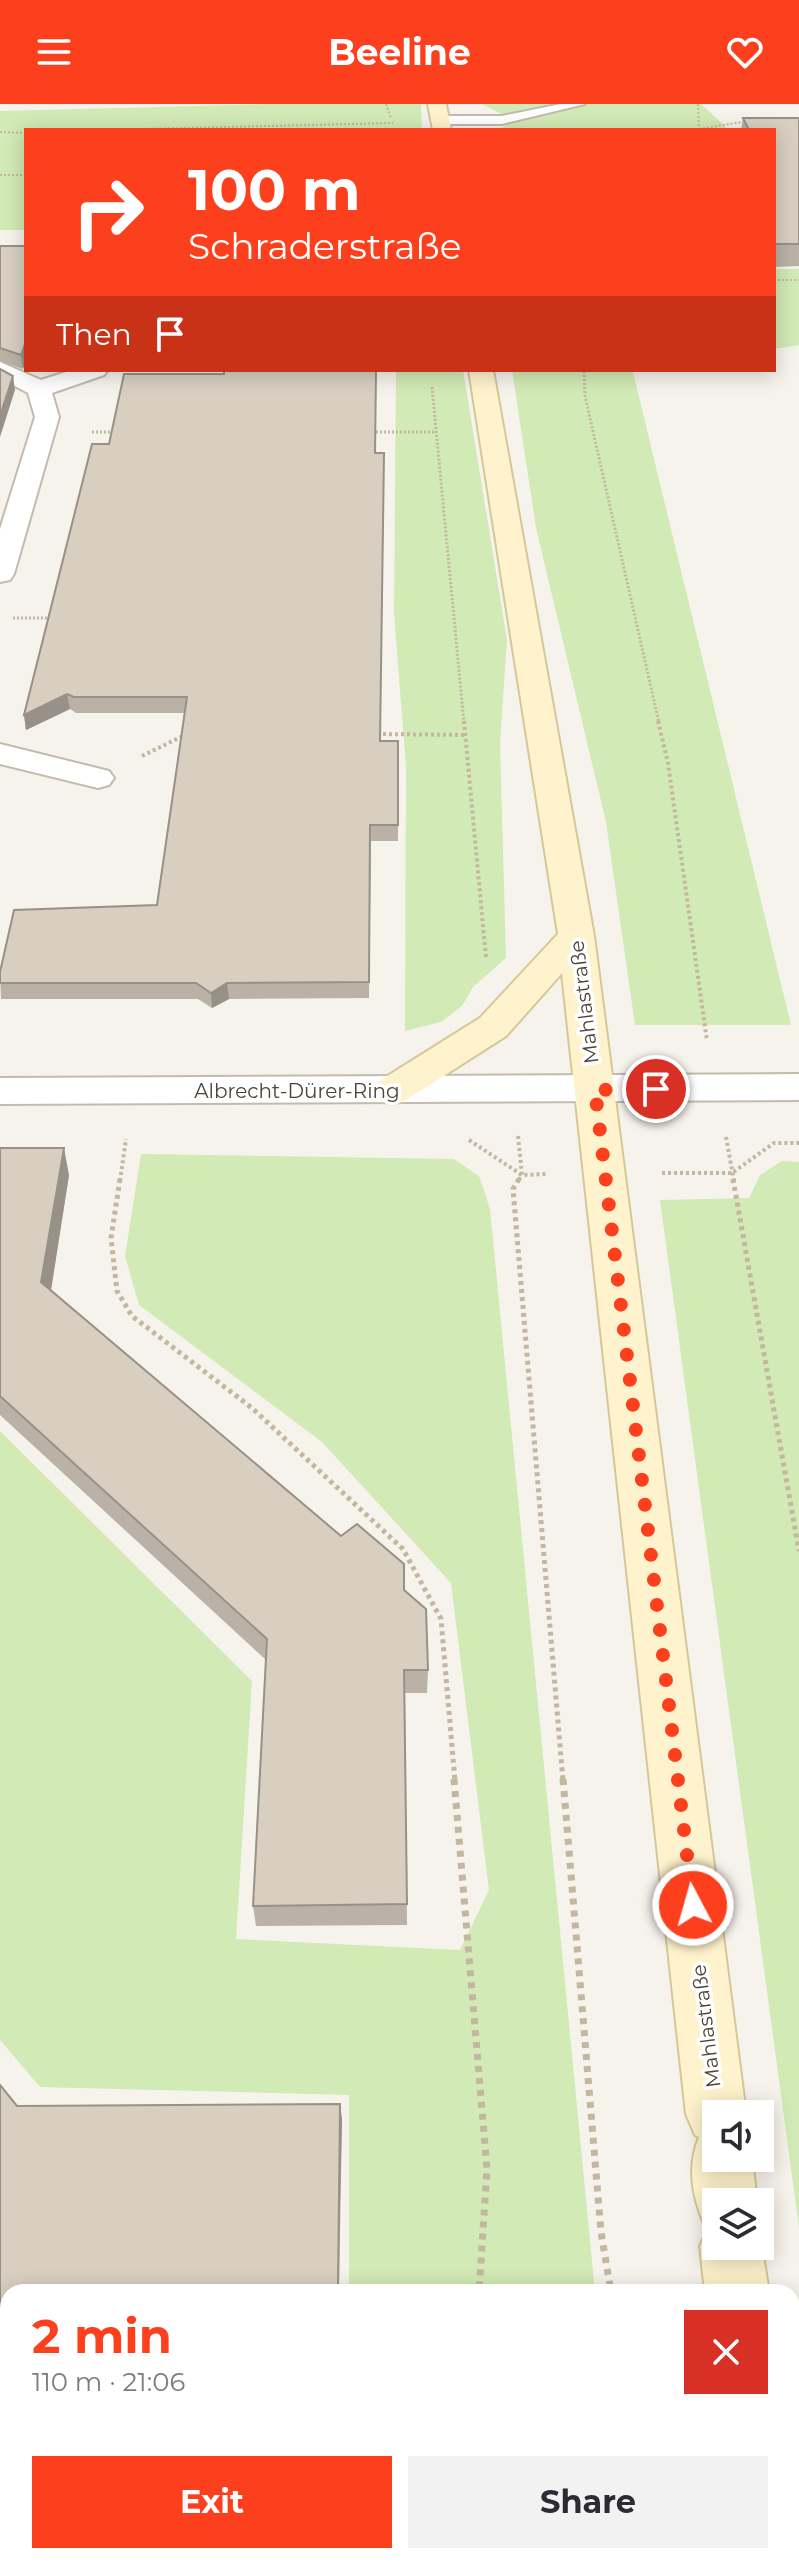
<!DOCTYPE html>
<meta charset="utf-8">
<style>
:root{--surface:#fff;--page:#f2f2f3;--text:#2b2b33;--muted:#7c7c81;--accent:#fc3f1d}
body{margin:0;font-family:Montserrat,sans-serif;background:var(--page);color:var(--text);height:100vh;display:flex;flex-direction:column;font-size:30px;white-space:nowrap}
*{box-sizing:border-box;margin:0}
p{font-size:26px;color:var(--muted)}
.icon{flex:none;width:44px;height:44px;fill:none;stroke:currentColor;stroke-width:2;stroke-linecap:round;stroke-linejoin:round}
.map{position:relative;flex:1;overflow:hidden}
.drawer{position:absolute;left:0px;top:2180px;width:800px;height:280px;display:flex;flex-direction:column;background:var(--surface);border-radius:24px 24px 0 0;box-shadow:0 4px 20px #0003}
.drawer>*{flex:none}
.guide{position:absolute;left:24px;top:24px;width:752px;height:244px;border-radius:0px;box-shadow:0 4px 20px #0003;background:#fc3f1d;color:#fff;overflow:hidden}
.buttons{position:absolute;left:702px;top:1996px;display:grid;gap:16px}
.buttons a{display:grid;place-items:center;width:72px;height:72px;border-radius:0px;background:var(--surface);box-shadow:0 4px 20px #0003;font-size:40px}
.pin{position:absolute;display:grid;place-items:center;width:68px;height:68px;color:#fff;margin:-34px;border:4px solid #fff;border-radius:50%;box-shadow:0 2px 8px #0007}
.me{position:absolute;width:88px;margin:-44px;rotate:354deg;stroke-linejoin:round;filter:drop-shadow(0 0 6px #0008)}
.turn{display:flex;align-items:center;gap:28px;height:168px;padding:0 32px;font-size:36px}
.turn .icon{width:104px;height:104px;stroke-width:2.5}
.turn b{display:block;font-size:56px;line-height:68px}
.then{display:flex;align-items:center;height:76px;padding:0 32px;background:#0003;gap:16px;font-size:30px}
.round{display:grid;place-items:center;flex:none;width:84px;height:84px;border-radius:0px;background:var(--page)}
.headline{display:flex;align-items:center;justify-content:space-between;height:136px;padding:0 32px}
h1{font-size:48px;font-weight:700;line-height:60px;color:var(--accent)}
.cta{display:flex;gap:16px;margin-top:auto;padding:16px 32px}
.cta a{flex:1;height:92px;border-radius:0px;background:var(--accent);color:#fff;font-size:32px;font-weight:700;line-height:92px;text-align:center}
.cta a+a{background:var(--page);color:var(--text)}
header{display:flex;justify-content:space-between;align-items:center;height:104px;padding:0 32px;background:var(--accent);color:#fff;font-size:36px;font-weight:700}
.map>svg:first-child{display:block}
</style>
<header><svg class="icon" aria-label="menu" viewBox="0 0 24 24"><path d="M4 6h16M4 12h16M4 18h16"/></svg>Beeline<svg class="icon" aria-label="heart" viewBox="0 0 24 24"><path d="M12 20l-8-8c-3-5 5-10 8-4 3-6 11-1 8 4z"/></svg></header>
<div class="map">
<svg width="799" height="2460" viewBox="0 0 799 2460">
<rect width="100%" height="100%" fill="#f6f3ec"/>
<path fill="#d2eab5" d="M 271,0 L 421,0 L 422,26 L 26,26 L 26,126 L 0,126 L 0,7 Z
M 482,0 L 701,0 L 729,26 L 497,26 L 515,17 Z
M 774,165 L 799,165 L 799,241 L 774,245 Z
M 396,266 L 463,266 L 507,536 L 500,638 L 506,854 L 473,883 L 462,902 L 441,918 L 405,927 L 406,662 L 394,509 Z
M 512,266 L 642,266 L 633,268 L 791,921 L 635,921 L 606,718 L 536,424 Z
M 141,1050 L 454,1055 L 479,1072 L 490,1105 L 595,2188 L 349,2188 L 349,1991 L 40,1983 L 0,1936 L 0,1327 L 252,1577 L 236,1835 L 460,1846 L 489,1786 L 451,1479 L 322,1338 L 139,1201 L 125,1152 Z
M 782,1057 L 799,1058 L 799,2124 L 660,1096 L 749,1094 L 760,1071 Z"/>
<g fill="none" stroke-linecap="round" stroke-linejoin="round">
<g stroke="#c2bbae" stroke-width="4">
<path id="lane" d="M 561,0 L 585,0 L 502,20 L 440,20 L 434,16 L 440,12 L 502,12 Z"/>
</g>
<g stroke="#c2bbae" stroke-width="4">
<path id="street" d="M 0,258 L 41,276 L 72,266 L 108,266 L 104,271 L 52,289 L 59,313 L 14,470 L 10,476 L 0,478 L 0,425 L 35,313 L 28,289 L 0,274 Z
M 0,640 L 109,667 L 114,674 L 109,681 L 98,684 L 0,660 Z
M 799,970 L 799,996 L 0,1000 L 0,974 Z"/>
</g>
<g stroke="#d6c79b" stroke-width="4">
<path id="secondary" d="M 428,0 L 446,0 L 451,26 L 433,26 Z
M 469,266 L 493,266 L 594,832 L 746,2010 L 716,2010 L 716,2054 L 752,2054 L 757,2098 L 716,2098 L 716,2142 L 760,2142 L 760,2133 L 769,2188 L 705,2188 L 700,2142 L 709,2122 L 704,2120 C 692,2091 687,2063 699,2033 L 695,2031 L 686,2010 L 562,869 L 506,932 L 406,996 L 392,1000 L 378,996 L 373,987 L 378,978 L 480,914 L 558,830 Z
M 792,2428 L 799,2445 L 799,2460 L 733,2460 L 732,2452 L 792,2452 Z"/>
</g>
<path stroke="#c4b79f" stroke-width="2" stroke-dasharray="2 2" stroke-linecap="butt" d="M 386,0 L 391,14
M 698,0 L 699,25
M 699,25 L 749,17
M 100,26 L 393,19
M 0,28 L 26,29
M 0,71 L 26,71
M 774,176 L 799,176"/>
<path stroke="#c4b79f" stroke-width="3" stroke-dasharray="2 2" stroke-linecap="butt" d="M 584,267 L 585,292 L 659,619
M 432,283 L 464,619
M 92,328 L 118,328
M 372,328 L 436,328
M 13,514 L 55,514"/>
<path stroke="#c4b79f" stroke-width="4" stroke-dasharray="3 3" stroke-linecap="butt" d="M 464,617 L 486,854
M 658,617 L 668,659 L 707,937
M 377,630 L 467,631
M 142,652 L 187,630
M 518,1032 L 522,1071 L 518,1077
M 726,1033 L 734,1077
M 469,1036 L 522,1071 L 548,1070
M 662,1069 L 732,1069 L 774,1039 L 799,1039
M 120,1077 L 126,1035"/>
<path stroke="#c4b79f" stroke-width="5" stroke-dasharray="4 4" stroke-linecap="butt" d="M 120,1075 L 111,1134 L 117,1187 L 132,1212 L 252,1304 L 403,1445 L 441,1515 L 455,1677
M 519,1075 L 513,1085 L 563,1677
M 733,1075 L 799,1447"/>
<path stroke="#c4b79f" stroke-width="7" stroke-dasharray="6 6" stroke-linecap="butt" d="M 454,1675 L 487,2065 L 479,2188
M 563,1675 L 601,2128 L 611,2188
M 0,2297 L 8,2296
M 645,2452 L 646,2460"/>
<use href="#lane" fill="#fff" fill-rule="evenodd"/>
<use href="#street" fill="#fff" fill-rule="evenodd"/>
<use href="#secondary" fill="#fff3cd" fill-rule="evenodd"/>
</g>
<path fill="#bab2a6" d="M 743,14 L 799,14 L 799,162 L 774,163 L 774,26 L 741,26 Z
M 0,142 L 26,142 L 26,257 L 23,265 L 0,257 Z
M 375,349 L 380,637 L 398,637 L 398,737 L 371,737 L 369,894 L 229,895 L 212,904 L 198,895 L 1,895 L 0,868 L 157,801 L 185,609 L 76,609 L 70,605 L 26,626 L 24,611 Z
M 0,1044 L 69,1071 L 51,1186 L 404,1486 L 428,1566 L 427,1589 L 405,1589 L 407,1821 L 256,1822 L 253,1802 L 266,1556 L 0,1311 Z
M 0,1981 L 17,2002 L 340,2000 L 342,2016 L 339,2188 L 8,2188 L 8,2228 L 0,2228 Z"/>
<path fill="#979187" d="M 26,237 L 26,257 L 23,265 L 21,251 Z
M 13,272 L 15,286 L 0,333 L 0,312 Z
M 67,590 L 70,605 L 26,626 L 24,611 Z
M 227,879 L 229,895 L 212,904 L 211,889 Z
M 64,1044 L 69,1071 L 48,1205 L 41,1178 Z
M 340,2000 L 342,2016 L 338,2188 L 338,2182 Z
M 46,2452 L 56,2452 L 55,2460 L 45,2460 Z"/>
<path fill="#d8cfc1" stroke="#979187" stroke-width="2" d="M 743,14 L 799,14 L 799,140 L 774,140 L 774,26 L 749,26 Z
M 0,142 L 26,142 L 26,237 L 21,251 L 0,244 Z
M 0,265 L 13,272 L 0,312 Z
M 248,266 L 376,266 L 375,349 L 384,349 L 380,637 L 398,637 L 398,721 L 370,721 L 369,878 L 227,879 L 211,889 L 196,879 L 0,879 L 0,868 L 14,806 L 157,801 L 187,593 L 74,593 L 67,590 L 24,611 L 92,340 L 109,340 L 124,270 L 224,270 L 224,267 Z
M 0,1044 L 64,1044 L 41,1178 L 341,1432 L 357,1420 L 404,1460 L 404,1486 L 426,1505 L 428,1566 L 404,1566 L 407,1800 L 253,1802 L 267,1535 L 0,1292 Z
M 0,1981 L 17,2002 L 340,2000 L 338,2182 L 277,2184 L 277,2188 L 211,2188 L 211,2184 L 37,2184 L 36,2188 L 8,2188 L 8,2216 L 0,2216 Z
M 0,2362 L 8,2362 L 8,2452 L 46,2452 L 45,2460 L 0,2460 Z"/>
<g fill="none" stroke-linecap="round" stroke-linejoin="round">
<path stroke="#fc3f1d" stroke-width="14" stroke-dasharray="0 25.2" d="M 656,985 L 595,986 L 693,1801"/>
</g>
<g text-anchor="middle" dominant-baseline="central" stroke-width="7" stroke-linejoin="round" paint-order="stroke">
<g font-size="20" fill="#4b4439" stroke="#fff">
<text transform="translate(584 898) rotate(-97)">Mahlastraße</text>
<text x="297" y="987">Albrecht-Dürer-Ring</text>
<text transform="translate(706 1922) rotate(-97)">Mahlastraße</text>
</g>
</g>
</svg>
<div class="buttons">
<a><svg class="icon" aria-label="sound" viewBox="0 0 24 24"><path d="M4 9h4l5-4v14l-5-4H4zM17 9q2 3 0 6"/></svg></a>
<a><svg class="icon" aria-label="layers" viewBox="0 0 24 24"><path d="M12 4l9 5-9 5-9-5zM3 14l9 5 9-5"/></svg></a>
</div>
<div class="pin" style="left:656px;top:985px;background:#d93025"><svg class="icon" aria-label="arrive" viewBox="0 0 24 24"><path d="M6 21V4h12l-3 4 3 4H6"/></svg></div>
<svg class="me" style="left:693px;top:1801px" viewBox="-20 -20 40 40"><circle r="17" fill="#fc3f1d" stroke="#fff" stroke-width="3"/><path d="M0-11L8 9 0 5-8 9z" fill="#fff"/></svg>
<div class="guide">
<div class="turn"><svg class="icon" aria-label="right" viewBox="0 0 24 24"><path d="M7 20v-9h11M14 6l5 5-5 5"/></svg><div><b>100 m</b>Schraderstraße</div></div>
<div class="then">Then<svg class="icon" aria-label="arrive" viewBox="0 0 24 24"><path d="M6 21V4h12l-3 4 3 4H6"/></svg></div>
</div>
<section class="drawer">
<div class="headline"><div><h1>2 min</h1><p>110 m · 21:06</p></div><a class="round" style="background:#d93025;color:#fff"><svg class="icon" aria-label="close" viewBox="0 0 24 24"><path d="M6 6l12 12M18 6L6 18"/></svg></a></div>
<div class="cta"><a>Exit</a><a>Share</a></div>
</section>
</div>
